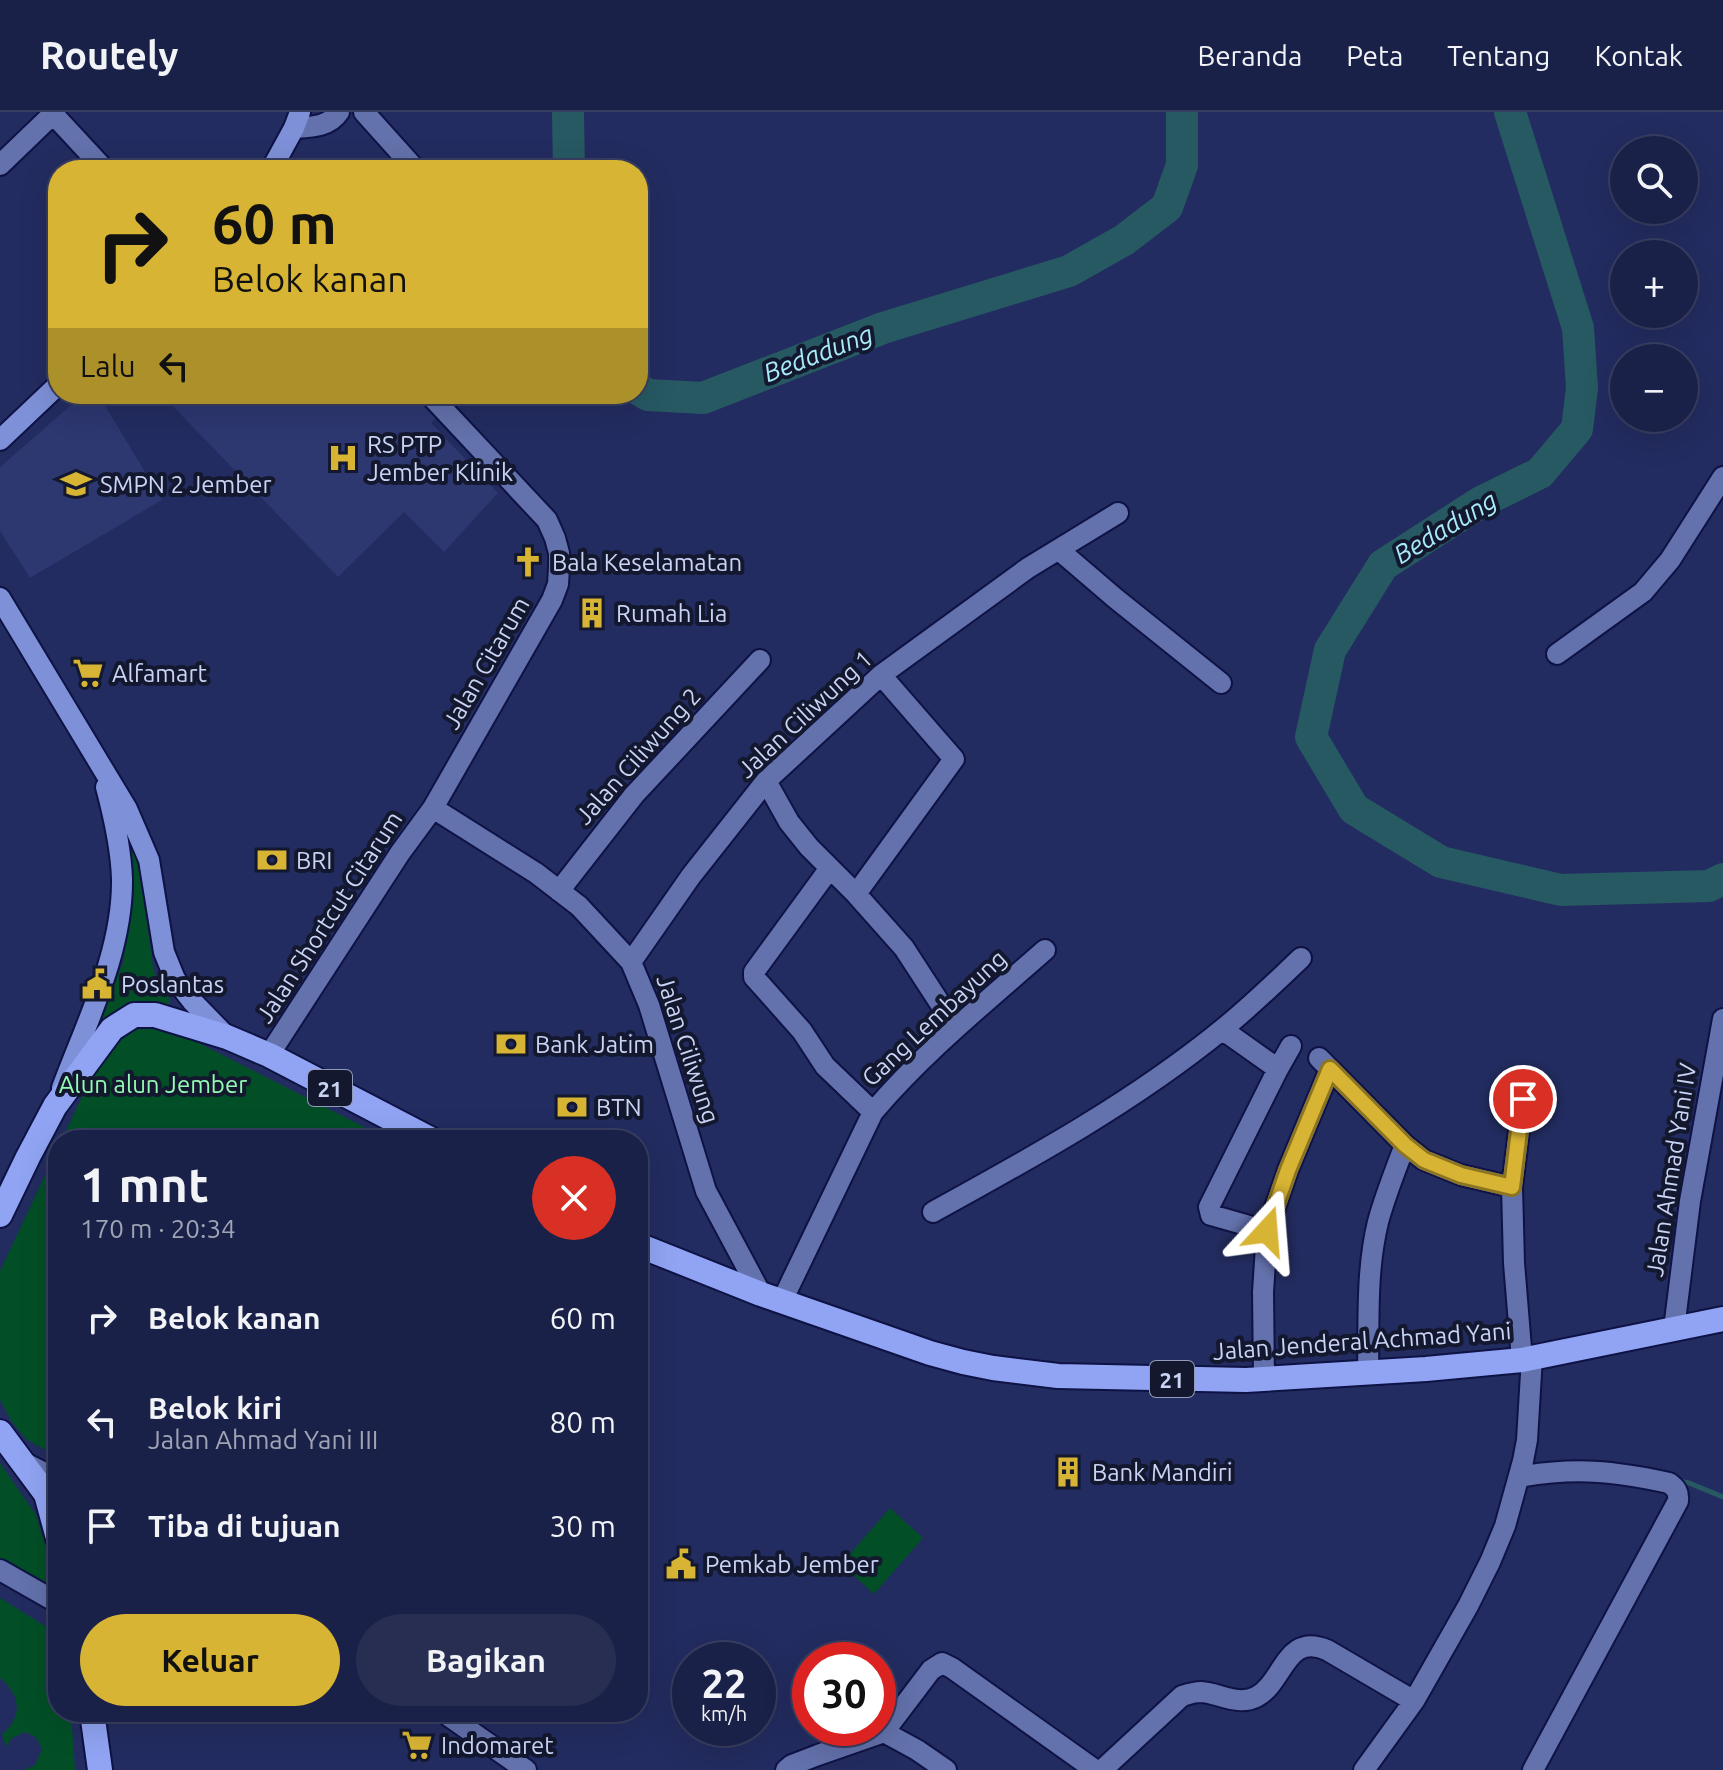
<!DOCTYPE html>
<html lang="id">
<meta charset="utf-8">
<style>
:root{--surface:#1a2148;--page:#272e52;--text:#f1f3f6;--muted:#9fa3b4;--line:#383e60;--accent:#d8b434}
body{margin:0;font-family:Ubuntu,sans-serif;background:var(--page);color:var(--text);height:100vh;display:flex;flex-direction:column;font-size:30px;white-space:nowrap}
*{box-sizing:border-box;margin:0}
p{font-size:26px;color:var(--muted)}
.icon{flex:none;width:44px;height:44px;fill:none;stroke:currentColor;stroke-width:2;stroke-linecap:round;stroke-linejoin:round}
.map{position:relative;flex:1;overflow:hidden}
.sheet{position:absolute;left:48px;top:1018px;width:600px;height:592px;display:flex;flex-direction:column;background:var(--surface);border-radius:32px;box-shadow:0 8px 32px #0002,0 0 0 2px var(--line)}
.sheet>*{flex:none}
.banner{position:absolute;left:48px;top:48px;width:600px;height:244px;border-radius:32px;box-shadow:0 8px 32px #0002,0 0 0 2px var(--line);background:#d8b434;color:#111;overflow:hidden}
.controls{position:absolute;left:1610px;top:24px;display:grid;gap:16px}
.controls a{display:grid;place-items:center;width:88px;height:88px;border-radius:50%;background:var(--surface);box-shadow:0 8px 32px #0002,0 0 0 2px var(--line);font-size:40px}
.speed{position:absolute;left:672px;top:1530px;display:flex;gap:16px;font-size:40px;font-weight:700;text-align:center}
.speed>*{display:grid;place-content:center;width:104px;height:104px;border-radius:50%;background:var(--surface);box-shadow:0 8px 32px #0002,0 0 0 2px var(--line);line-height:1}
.speed small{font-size:20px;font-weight:400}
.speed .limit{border:12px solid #d22;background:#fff;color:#111}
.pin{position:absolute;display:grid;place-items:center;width:68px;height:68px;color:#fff;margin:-34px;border:4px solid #fff;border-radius:50%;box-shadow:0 2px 8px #0007}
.me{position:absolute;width:88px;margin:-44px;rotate:19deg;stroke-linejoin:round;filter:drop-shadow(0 0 6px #0008)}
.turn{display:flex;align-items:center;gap:28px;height:168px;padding:0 32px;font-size:36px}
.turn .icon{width:104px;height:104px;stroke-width:2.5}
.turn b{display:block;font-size:56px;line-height:68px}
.then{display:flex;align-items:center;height:76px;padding:0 32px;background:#0003;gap:16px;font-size:30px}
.round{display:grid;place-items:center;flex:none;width:84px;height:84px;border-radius:42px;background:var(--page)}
.headline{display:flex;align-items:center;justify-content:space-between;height:136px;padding:0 32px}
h1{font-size:48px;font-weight:600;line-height:60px}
.button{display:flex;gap:16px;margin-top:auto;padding:16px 32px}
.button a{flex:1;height:92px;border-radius:48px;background:var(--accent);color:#111;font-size:32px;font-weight:600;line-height:92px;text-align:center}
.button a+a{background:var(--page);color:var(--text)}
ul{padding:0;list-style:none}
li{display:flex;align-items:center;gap:24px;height:104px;padding:0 32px}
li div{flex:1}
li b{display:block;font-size:30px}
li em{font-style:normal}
header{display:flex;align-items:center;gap:48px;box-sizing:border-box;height:112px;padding:0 40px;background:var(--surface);border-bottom:2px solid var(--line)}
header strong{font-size:38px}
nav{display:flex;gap:44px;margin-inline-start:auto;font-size:28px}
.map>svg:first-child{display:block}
</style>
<header>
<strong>Routely</strong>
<nav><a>Beranda</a><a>Peta</a><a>Tentang</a><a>Kontak</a></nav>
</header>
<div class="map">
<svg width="1723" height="1658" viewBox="0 0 1723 1658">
<rect width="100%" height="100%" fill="#232c60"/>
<path fill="#2d3770" d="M 84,282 L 98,282 L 162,388 L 30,466 L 0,419 L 0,355 Z
M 161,282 L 460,282 L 431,311 L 498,381 L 444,440 L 404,400 L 338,465 Z"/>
<path fill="#024f27" d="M 128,722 L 136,734 L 153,854 L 155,862 L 170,887 L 170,892 C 162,895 154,894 144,893 C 117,891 108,907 92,927 L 102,896 L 123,851 L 134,771 Z
M 142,914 L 160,915 L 175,919 L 390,1028 L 62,1028 L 89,969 L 110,932 L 125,920 Z
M 58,1036 L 58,1345 L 26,1327 L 12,1310 L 0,1288 L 0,1159 Z
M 0,1351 L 36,1403 L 58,1475 L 58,1483 L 0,1448 Z
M 890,1396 L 923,1426 L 874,1482 L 841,1452 Z
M 0,1486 L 50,1517 L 58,1528 L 58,1600 L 71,1600 L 75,1658 L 24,1658 L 35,1653 L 42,1637 L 36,1625 L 25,1620 L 12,1626 L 6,1635 L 2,1622 C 24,1605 20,1582 0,1566 Z"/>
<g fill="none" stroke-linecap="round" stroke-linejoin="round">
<path stroke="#275963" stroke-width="5" d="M 1679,1369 L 1689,1371 L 1723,1385"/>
<path stroke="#275963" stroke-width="32" d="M 568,0 L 569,58
M 1510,0 L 1578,216 L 1582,276 L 1577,317 L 1540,361 L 1481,390 L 1383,453 L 1330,538 L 1311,625 L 1354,697 L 1441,750 L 1561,778 L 1709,774 L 1723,767
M 638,277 L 648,283 L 703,286 L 883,216 L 1069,159 L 1124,128 L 1167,95 L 1182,53 L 1182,0"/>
<g stroke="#0e1244" stroke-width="24">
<path id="minor" d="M 364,0 L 416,58
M 53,2 L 105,58
M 294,16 C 311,15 329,15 339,0
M 0,53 L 55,0
M 1059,438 L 1115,486 L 1221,571
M 1557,542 L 1643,480 L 1670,448 L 1723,365
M 766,669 L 789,710 L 809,735 L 856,782 L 904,836 L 956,916
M 433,696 L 536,761 L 579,794 L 631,850 L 649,893 L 706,1079 L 761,1182
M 830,756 L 754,860 L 754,865 L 802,919 L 825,954 L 873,1000
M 559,779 L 634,683 L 760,548
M 856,782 L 954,647 L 881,563
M 631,850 L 691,764 L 766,669 L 881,563 L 1028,456 L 1118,401
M 1223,918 L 1278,957
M 269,943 L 400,741 L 433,696 L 552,488 L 558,472 L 559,456 L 559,441 L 555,426 L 547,408 L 429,282
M 1319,946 L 1405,1033 L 1424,1048 L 1461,1063 L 1512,1075
M 933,1100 C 1033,1045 1135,989 1224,916 C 1251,894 1276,870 1301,846
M 1267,1119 L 1211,1103 L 1209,1095 L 1278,957 L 1291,934
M 782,1189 L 873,1000 C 924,940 986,890 1045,838
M 1674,1217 L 1690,1089 L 1723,907
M 1522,1248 L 1514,1151 L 1512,1075 L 1523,987
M 1368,1261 C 1369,1211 1366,1159 1378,1110 C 1385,1084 1395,1059 1405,1033
M 1264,1267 L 1263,1180 L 1267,1119 L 1288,1058 L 1330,957
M 23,1350 L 58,1368
M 1519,1365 C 1575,1355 1614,1359 1669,1371 C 1676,1376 1679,1380 1678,1389 L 1533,1658
M 0,1458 L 58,1491
M 443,1600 L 526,1658
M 884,1620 L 931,1558 L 942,1551 L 952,1556 L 1095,1658
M 786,1658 L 792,1653 L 818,1643 L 884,1620 L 917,1638 L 946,1658
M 1102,1658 L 1182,1584 C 1188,1582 1195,1580 1201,1580 C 1219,1581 1238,1594 1256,1585 C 1284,1571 1285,1520 1327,1538 L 1414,1589
M 1364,1658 L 1414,1589 L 1468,1494 L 1490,1450 L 1505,1414 L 1523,1349 L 1527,1328 L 1532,1245"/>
</g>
<g stroke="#0e1244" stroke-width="24">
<path id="major" d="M 271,58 L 294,16 L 300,0
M 0,328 L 58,273
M 0,486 L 127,697 L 149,748 L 164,840 L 175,867 L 192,889 L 227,925
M 62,976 C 87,909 123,839 122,767 C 121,735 114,705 106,675"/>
</g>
<g stroke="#0e1244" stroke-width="28">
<path id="highway" d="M 0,1103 L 28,1045 L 55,994 L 112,917 L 134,903 L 155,903 L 227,925 L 269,943 L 432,1028
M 638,1133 L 761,1182 L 930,1241 L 963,1250 L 993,1256 L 1058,1264 L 1246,1268 L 1426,1257 L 1522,1248 L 1723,1207
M 0,1320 L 46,1382 L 58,1426
M 92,1600 L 100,1658"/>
</g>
<use href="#minor" stroke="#6371ac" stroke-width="20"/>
<use href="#major" stroke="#7e90d7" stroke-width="20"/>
<use href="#highway" stroke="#90a4f3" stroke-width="24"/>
</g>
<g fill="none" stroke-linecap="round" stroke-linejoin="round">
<g stroke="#8c7522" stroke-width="20">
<path id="route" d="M 1267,1119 L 1288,1058 L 1330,957 L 1405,1033 L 1424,1048 L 1461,1063 L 1512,1075 L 1523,987"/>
</g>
<use href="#route" stroke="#d8b434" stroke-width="14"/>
</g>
<defs>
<g id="hospital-bare" transform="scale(2.4)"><path d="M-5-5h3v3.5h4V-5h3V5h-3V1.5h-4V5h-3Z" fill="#d8b434" stroke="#13182f" stroke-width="2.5" paint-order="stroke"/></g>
<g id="school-bare" transform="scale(2.4)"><path d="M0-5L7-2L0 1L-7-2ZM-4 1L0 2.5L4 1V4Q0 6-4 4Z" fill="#d8b434" stroke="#13182f" stroke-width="2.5" paint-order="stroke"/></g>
<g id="church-bare" transform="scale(2.4)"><path d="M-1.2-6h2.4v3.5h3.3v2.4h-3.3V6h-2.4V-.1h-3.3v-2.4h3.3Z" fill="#d8b434" stroke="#13182f" stroke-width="2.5" paint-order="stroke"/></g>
<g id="building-bare" transform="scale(2.4)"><path d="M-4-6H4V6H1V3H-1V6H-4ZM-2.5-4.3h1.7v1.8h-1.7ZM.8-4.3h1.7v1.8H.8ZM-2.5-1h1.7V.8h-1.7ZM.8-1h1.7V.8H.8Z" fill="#d8b434" stroke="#13182f" stroke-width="2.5" paint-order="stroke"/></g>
<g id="supermarket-bare" transform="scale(2.4)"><path d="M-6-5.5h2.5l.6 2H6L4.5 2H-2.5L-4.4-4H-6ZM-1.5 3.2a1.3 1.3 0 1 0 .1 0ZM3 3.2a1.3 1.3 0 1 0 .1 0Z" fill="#d8b434" stroke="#13182f" stroke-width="2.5" paint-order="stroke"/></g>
<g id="bank-bare" transform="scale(2.4)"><path d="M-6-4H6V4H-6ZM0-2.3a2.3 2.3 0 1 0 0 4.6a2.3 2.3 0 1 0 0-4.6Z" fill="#d8b434" stroke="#13182f" stroke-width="2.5" paint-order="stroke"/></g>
<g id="civic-bare" transform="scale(2.4)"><path d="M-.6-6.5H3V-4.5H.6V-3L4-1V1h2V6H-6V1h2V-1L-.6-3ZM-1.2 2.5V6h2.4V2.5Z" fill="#d8b434" stroke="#13182f" stroke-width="2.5" paint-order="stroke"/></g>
</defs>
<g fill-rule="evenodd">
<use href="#hospital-bare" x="343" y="346"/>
<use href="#school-bare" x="76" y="372"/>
<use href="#church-bare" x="528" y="450"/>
<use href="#building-bare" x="592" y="501"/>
<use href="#supermarket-bare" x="88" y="561"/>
<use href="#bank-bare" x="272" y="748"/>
<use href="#civic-bare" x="97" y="872"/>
<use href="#bank-bare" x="511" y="932"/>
<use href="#bank-bare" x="572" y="995"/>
<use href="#building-bare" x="1068" y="1360"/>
<use href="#civic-bare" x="681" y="1452"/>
<use href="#supermarket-bare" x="417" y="1633"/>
</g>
<g text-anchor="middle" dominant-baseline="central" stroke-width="8" stroke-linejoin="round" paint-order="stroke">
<g fill="#13182f" stroke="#929bb8" stroke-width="2">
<rect x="308" y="958" width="44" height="36" rx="6"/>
<rect x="1150" y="1249" width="44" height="36" rx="6"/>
</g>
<g font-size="22" font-weight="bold" fill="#c9d3f3">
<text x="330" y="976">21</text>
<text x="1172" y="1267">21</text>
</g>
<g font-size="24" fill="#c9d3f3" stroke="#13182f" text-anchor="start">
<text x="367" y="332">RS PTP<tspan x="367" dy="28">Jember Klinik</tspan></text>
<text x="100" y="372">SMPN 2 Jember</text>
<text x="552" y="450">Bala Keselamatan</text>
<text x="616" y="501">Rumah Lia</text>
<text x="112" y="561">Alfamart</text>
<text x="296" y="748">BRI</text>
<text x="121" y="872">Poslantas</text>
<text x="535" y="932">Bank Jatim</text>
<text x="596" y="995">BTN</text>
<text x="1092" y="1360">Bank Mandiri</text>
<text x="705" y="1452">Pemkab Jember</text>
<text x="441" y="1633">Indomaret</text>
</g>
<g font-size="24" fill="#c9d3f3" stroke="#13182f">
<text transform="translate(486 551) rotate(-60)">Jalan Citarum</text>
<text transform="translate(805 602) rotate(-43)">Jalan Ciliwung 1</text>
<text transform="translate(638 644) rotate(-48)">Jalan Ciliwung 2</text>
<text transform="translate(329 805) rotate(-57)">Jalan Shortcut Citarum</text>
<text transform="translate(934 906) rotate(-43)">Gang Lembayung</text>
<text transform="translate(688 937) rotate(72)">Jalan Ciliwung</text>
<text transform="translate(1671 1058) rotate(-81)">Jalan Ahmad Yani IV</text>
<text transform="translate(1362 1229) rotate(-4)">Jalan Jenderal Achmad Yani</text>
</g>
<g font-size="24" fill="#95fab4" stroke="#13182f">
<text x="153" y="972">Alun alun Jember</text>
</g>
<g font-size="26" font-style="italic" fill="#a9eaf8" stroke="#13182f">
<text transform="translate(818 241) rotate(-21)">Bedadung</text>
<text transform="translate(1445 415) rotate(-31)">Bedadung</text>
</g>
</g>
</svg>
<div class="controls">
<a><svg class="icon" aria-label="search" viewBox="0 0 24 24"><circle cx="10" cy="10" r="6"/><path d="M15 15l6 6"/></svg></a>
<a>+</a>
<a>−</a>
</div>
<div class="speed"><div>22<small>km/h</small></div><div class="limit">30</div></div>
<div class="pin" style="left:1523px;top:987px;background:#d93025"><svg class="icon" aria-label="arrive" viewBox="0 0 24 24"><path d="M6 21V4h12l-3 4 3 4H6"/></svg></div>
<svg class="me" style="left:1267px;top:1119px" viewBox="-20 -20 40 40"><path d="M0-17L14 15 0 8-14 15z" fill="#d8b434" stroke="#fff" stroke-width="4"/></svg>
<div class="banner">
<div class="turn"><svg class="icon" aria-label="right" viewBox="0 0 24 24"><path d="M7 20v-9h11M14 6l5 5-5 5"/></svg><div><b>60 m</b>Belok kanan</div></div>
<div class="then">Lalu<svg class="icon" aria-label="left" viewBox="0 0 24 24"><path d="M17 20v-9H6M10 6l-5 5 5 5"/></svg></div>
</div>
<section class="sheet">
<div class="headline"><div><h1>1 mnt</h1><p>170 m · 20:34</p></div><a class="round" style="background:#d93025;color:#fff"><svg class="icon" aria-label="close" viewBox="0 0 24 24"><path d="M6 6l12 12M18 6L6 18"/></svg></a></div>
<ul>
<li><svg class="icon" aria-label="right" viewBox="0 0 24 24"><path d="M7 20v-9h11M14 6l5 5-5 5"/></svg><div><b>Belok kanan</b></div><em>60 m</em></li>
<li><svg class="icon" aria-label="left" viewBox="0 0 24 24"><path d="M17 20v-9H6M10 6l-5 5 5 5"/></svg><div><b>Belok kiri</b><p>Jalan Ahmad Yani III</p></div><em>80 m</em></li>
<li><svg class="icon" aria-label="arrive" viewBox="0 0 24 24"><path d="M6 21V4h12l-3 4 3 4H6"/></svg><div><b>Tiba di tujuan</b></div><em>30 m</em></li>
</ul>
<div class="button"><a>Keluar</a><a>Bagikan</a></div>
</section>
</div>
